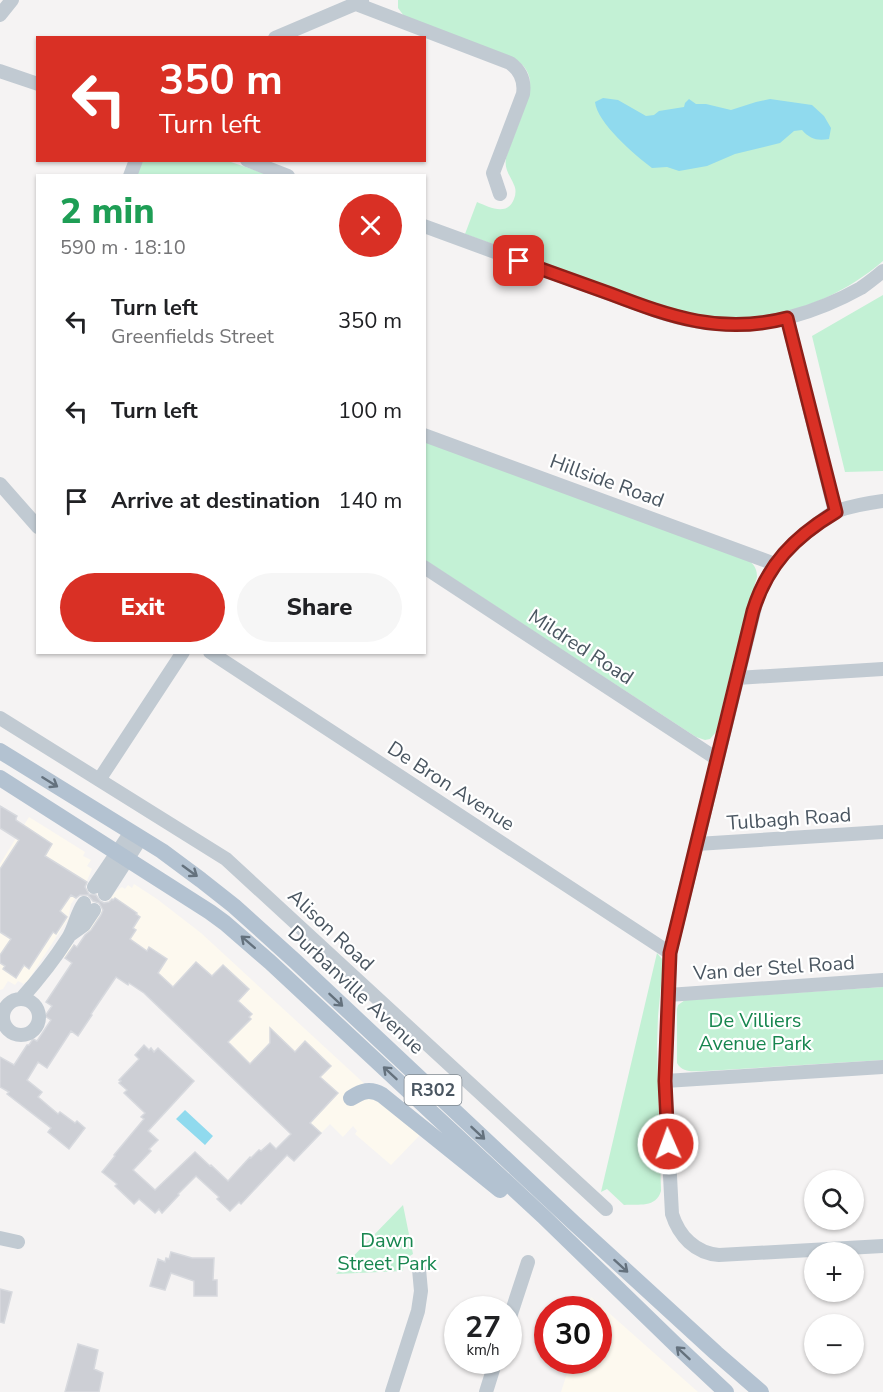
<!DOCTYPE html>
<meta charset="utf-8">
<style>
:root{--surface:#fff;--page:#f6f6f6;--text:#202124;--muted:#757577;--accent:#d93025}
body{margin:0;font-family:"Nunito Sans",sans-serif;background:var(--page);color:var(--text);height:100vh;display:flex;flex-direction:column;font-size:22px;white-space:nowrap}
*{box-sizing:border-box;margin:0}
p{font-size:20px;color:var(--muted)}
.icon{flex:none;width:33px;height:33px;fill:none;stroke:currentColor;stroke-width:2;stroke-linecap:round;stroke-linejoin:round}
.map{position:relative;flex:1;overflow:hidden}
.details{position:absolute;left:36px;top:174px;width:390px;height:480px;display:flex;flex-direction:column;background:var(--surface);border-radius:0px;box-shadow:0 2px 4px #0004}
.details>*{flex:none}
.top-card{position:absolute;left:36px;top:36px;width:390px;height:126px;border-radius:0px;box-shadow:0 2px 4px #0004;background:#d93025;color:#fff;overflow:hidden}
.tools{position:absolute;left:804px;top:1170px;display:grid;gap:12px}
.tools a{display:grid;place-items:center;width:60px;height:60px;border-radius:50%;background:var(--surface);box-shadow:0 2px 4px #0004;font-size:30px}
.speed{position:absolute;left:444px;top:1296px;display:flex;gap:12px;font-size:30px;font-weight:700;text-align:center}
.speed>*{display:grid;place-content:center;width:78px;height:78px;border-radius:50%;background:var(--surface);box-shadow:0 2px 4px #0004;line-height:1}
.speed small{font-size:15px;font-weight:400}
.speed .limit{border:9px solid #d22;background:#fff;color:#111}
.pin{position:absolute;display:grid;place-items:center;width:51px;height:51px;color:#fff;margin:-26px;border-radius:12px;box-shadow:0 3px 9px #0006}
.me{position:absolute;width:66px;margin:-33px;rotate:358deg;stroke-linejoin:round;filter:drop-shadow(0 0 4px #0008)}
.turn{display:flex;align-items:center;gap:21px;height:126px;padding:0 24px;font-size:27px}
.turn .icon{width:78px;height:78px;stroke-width:2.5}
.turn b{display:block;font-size:42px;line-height:51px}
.round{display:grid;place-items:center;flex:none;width:63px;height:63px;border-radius:32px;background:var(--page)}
.summary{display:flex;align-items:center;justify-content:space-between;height:102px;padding:0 24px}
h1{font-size:36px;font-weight:800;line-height:45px;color:#1e9e55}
.action{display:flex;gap:12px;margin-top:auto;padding:12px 24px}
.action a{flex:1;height:69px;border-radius:36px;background:var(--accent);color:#fff;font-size:24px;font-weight:800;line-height:69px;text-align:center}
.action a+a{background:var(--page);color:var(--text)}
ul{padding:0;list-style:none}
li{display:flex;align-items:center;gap:18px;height:90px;padding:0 24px}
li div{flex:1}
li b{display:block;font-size:22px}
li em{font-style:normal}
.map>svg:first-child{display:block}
</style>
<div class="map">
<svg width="883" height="1392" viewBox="0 0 883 1392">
<rect width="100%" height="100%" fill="#f5f3f3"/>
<path fill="#fdf9ef" d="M 29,817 L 85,852 L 83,856 L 91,860 L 87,866 L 92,869 L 86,883 L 71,904 L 68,919 L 27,982 L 25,982 L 24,984 L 18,981 L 15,985 L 8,981 L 3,989 L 0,990 L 0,864 Z
M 134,884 L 157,899 L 201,933 L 420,1135 L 391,1165 L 355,1134 L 357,1131 L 353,1126 L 343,1137 L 330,1124 L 321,1133 L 237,1053 L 238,1051 L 158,973 L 167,959 L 149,948 L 147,951 L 139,946 L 72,963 L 63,957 L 72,944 L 79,948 L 89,933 L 87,932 L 98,916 L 100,917 L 102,914 L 100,913 L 116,891 L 122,887 L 125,889 L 128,885 L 132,888 Z
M 591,1297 L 698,1392 L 561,1392 L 571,1361 L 598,1360 L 598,1310 L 587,1309 Z"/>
<path fill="#c3f1d5" d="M 398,0 L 883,0 L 883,261 C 840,298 786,319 728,318 C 711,318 694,314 677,311 L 465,234 L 477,202 C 489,207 507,217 514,199 C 516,194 516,189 514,185 C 510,175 504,170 506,158 C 511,142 532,95 530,81 C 529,71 523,64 515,59 L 404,16 L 398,8 Z
M 142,160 L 228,161 L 269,175 L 136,176 Z
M 883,295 L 883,471 L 845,472 L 812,336 Z
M 424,441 L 749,561 C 755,565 757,570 757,577 L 738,642 L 716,732 L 710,739 L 705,740 L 696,737 L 425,560 Z
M 657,953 L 662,959 L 663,965 L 658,1016 L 657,1046 L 661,1191 C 656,1208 639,1204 624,1205 L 607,1189 L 601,1192 Z
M 883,987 L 883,1060 L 706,1071 C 695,1071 683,1074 677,1063 L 677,1009 L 678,1005 L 685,1000 Z
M 403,1205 L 413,1254 C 406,1258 403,1263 403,1271 L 336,1274 Z"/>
<path fill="#90daee" d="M 603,98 L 618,100 L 646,116 L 654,115 L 659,111 L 684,107 L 685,103 L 689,99 L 696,104 L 706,104 L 731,110 L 756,102 L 770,99 L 812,105 L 824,116 L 831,128 L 829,139 C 817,141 810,139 802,130 L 794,131 L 780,143 L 735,154 L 707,166 L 679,171 L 667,167 L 652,168 C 635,155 597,123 595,102 Z
M 185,1110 L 213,1136 L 205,1145 L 176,1119 Z"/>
<path fill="#cdcfd5" stroke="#d7d9de" stroke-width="1.5" d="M 0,806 L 17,816 L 16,818 L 16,820 L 52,844 L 45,856 L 87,882 L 85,887 L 89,894 L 96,895 L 100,901 L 104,903 L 109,902 L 112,899 L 113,900 L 115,898 L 137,913 L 136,914 L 140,917 L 133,928 L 136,930 L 130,939 L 147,951 L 149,947 L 167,959 L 158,973 L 173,987 L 196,962 L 212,976 L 223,965 L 249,989 L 238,1001 L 252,1014 L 249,1017 L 251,1019 L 228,1042 L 250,1064 L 270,1043 L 270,1028 L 295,1052 L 305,1041 L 331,1066 L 320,1077 L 338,1093 L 310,1123 L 321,1133 L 294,1161 L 287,1155 L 241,1204 L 239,1202 L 230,1211 L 217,1199 L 219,1197 L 196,1176 L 178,1194 L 179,1195 L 162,1213 L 159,1209 L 155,1213 L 139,1199 L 134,1204 L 115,1186 L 117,1184 L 102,1172 L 115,1156 L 114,1155 L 144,1119 L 141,1117 L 145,1113 L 124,1093 L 127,1090 L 119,1083 L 121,1081 L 119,1080 L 139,1059 L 135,1055 L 144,1045 L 149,1050 L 151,1048 L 154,1052 L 158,1048 L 194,1081 L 148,1131 L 158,1140 L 149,1149 L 151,1151 L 133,1170 L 155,1190 L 195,1152 L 210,1166 L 211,1165 L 228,1181 L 250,1157 L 251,1158 L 259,1150 L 261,1151 L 270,1143 L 276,1149 L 291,1134 L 144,993 L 129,983 L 128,985 L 116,977 L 91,1014 L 92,1015 L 78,1036 L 71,1031 L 47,1068 L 38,1062 L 27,1080 L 42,1092 L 38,1097 L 58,1114 L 60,1112 L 75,1123 L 77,1121 L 85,1128 L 69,1149 L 48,1132 L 51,1128 L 7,1094 L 9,1092 L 0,1087 L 0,1057 L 14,1065 L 27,1045 L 29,1045 L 33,1039 L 37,1041 L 51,1020 L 45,1016 L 52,1006 L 46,1002 L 72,963 L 65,958 L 74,945 L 77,947 L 85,935 L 91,930 L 101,915 L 103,910 L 99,903 L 93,901 L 88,895 L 80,895 L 76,898 L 71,895 L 60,911 L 67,917 L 56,934 L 53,932 L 29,969 L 24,965 L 16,978 L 3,969 L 5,966 L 0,963 L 0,955 L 11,939 L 0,932 L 0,869 L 19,840 L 0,828 Z
M 171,1252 L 192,1258 L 214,1258 L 213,1280 L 217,1280 L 217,1296 L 194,1296 L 194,1281 L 171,1273 L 165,1290 L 150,1286 L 158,1259 L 165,1262 L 166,1258 L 169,1259 Z
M 0,1289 L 12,1292 L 4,1323 L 0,1322 Z
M 78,1344 L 98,1350 L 94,1369 L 103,1373 L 99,1392 L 65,1392 Z"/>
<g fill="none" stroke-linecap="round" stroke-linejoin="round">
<path stroke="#c1cad2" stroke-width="14" d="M 356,4 L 510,63 C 521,71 525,81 523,94 L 493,173 L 500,194
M 0,15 L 12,0
M 275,38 L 362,1
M 0,71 L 38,84
M 247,160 L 288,176
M 130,176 L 136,160
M 424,226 L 659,312 C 678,318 698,323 718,324 C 767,328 818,312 861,288 C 868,283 876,277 883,271
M 787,318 L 835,512
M 424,435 L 775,564
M 0,484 L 38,527
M 883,501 C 868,503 852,506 837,511 C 828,514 821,521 814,527 C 786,548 770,567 757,599 L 670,953 L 665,1081 L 672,1214 C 679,1236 695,1253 719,1255 L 883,1246
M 424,567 L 717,759
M 210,652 L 670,953
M 737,678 L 883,669
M 0,718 L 226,859 L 606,1209
M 99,780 L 183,652
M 697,844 L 883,832
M 94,887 L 131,832
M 105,894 L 141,838
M 70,935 L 84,925 L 94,910
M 668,995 L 883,980
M 21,999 C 38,980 54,960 68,938 C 75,927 76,914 84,903
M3 1017a18 18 0 1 1 36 0a18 18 0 1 1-36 0Z
M 665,1081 L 883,1067
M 0,1238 L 18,1242
M 508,1323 L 528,1262
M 392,1392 L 418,1311 L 421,1291 L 419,1269
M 486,1392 L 496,1360"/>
<path stroke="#b3c2d1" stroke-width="16" d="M 0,751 L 162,851 L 201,880 L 234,906 L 295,961 L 574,1223 L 716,1353 L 761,1392
M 0,778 L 210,912 L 225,923 L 270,962 L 544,1217 L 678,1347 L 726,1392
M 351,1098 C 362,1091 370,1088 382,1095 L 500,1190"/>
</g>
<defs><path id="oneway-shaft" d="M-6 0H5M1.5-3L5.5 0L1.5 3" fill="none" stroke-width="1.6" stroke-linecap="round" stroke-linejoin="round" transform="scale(1.5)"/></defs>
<g stroke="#64717d">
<use href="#oneway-shaft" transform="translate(50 782) rotate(32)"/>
<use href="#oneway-shaft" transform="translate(190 871) rotate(36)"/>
<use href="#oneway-shaft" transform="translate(248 942) rotate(-139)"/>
<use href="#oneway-shaft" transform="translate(336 1000) rotate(43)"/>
<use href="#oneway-shaft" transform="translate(390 1073) rotate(-137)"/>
<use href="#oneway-shaft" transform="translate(478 1133) rotate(43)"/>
<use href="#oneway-shaft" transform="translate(621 1266) rotate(42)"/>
<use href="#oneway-shaft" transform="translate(683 1353) rotate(-137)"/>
</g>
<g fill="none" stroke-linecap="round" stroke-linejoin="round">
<g stroke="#8d1f18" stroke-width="15">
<path id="route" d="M 519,261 C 550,272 580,283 611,294 C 671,317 722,335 787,318 L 836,512 C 794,537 767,565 753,611 L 670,953 L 665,1081 L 668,1144"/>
</g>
<use href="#route" stroke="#d93025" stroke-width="10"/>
</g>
<g text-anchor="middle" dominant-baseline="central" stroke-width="4.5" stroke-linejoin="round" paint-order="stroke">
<rect fill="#fff" stroke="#808990" stroke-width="1.5" x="404.5" y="1075" width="57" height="30" rx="4.5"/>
<g font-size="18" font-weight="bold" fill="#4a5661">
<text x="433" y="1090">R302</text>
</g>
<g font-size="20" fill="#4a5661" stroke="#fff">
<text transform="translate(607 481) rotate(20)">Hillside Road</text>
<text transform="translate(581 647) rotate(33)">Mildred Road</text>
<text transform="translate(451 786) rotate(33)">De Bron Avenue</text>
<text transform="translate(789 819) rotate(-4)">Tulbagh Road</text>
<text transform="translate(331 930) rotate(43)">Alison Road</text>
<text transform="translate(774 968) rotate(-4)">Van der Stel Road</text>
<text transform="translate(356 990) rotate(43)">Durbanville Avenue</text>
</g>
<g font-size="20" fill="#17864f" stroke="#fff">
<text x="755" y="1020">De Villiers<tspan x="755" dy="23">Avenue Park</tspan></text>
<text x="387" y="1240">Dawn<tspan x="387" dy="23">Street Park</tspan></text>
</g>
</g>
</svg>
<div class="tools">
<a><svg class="icon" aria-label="search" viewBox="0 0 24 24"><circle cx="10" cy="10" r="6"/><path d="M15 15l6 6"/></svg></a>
<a>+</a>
<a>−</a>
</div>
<div class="speed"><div>27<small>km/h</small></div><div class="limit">30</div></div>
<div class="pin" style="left:519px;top:261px;background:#d93025"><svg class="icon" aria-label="arrive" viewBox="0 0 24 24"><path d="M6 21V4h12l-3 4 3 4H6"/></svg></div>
<svg class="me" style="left:668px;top:1144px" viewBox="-20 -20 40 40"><circle r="17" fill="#d93025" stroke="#fff" stroke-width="3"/><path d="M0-11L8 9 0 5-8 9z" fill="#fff"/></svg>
<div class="top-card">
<div class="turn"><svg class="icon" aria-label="left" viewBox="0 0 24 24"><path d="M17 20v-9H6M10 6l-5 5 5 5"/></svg><div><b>350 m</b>Turn left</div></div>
</div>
<section class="details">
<div class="summary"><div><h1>2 min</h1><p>590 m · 18:10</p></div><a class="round" style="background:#d93025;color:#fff"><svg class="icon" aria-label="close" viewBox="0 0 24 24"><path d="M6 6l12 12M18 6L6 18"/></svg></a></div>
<ul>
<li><svg class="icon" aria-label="left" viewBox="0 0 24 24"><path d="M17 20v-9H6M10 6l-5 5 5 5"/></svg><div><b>Turn left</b><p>Greenfields Street</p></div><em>350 m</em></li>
<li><svg class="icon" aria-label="left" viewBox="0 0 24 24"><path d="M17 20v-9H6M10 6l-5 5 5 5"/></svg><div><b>Turn left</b></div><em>100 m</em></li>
<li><svg class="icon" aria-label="arrive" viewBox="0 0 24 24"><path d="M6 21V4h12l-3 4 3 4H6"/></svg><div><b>Arrive at destination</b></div><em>140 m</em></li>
</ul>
<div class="action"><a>Exit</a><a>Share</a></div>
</section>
</div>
